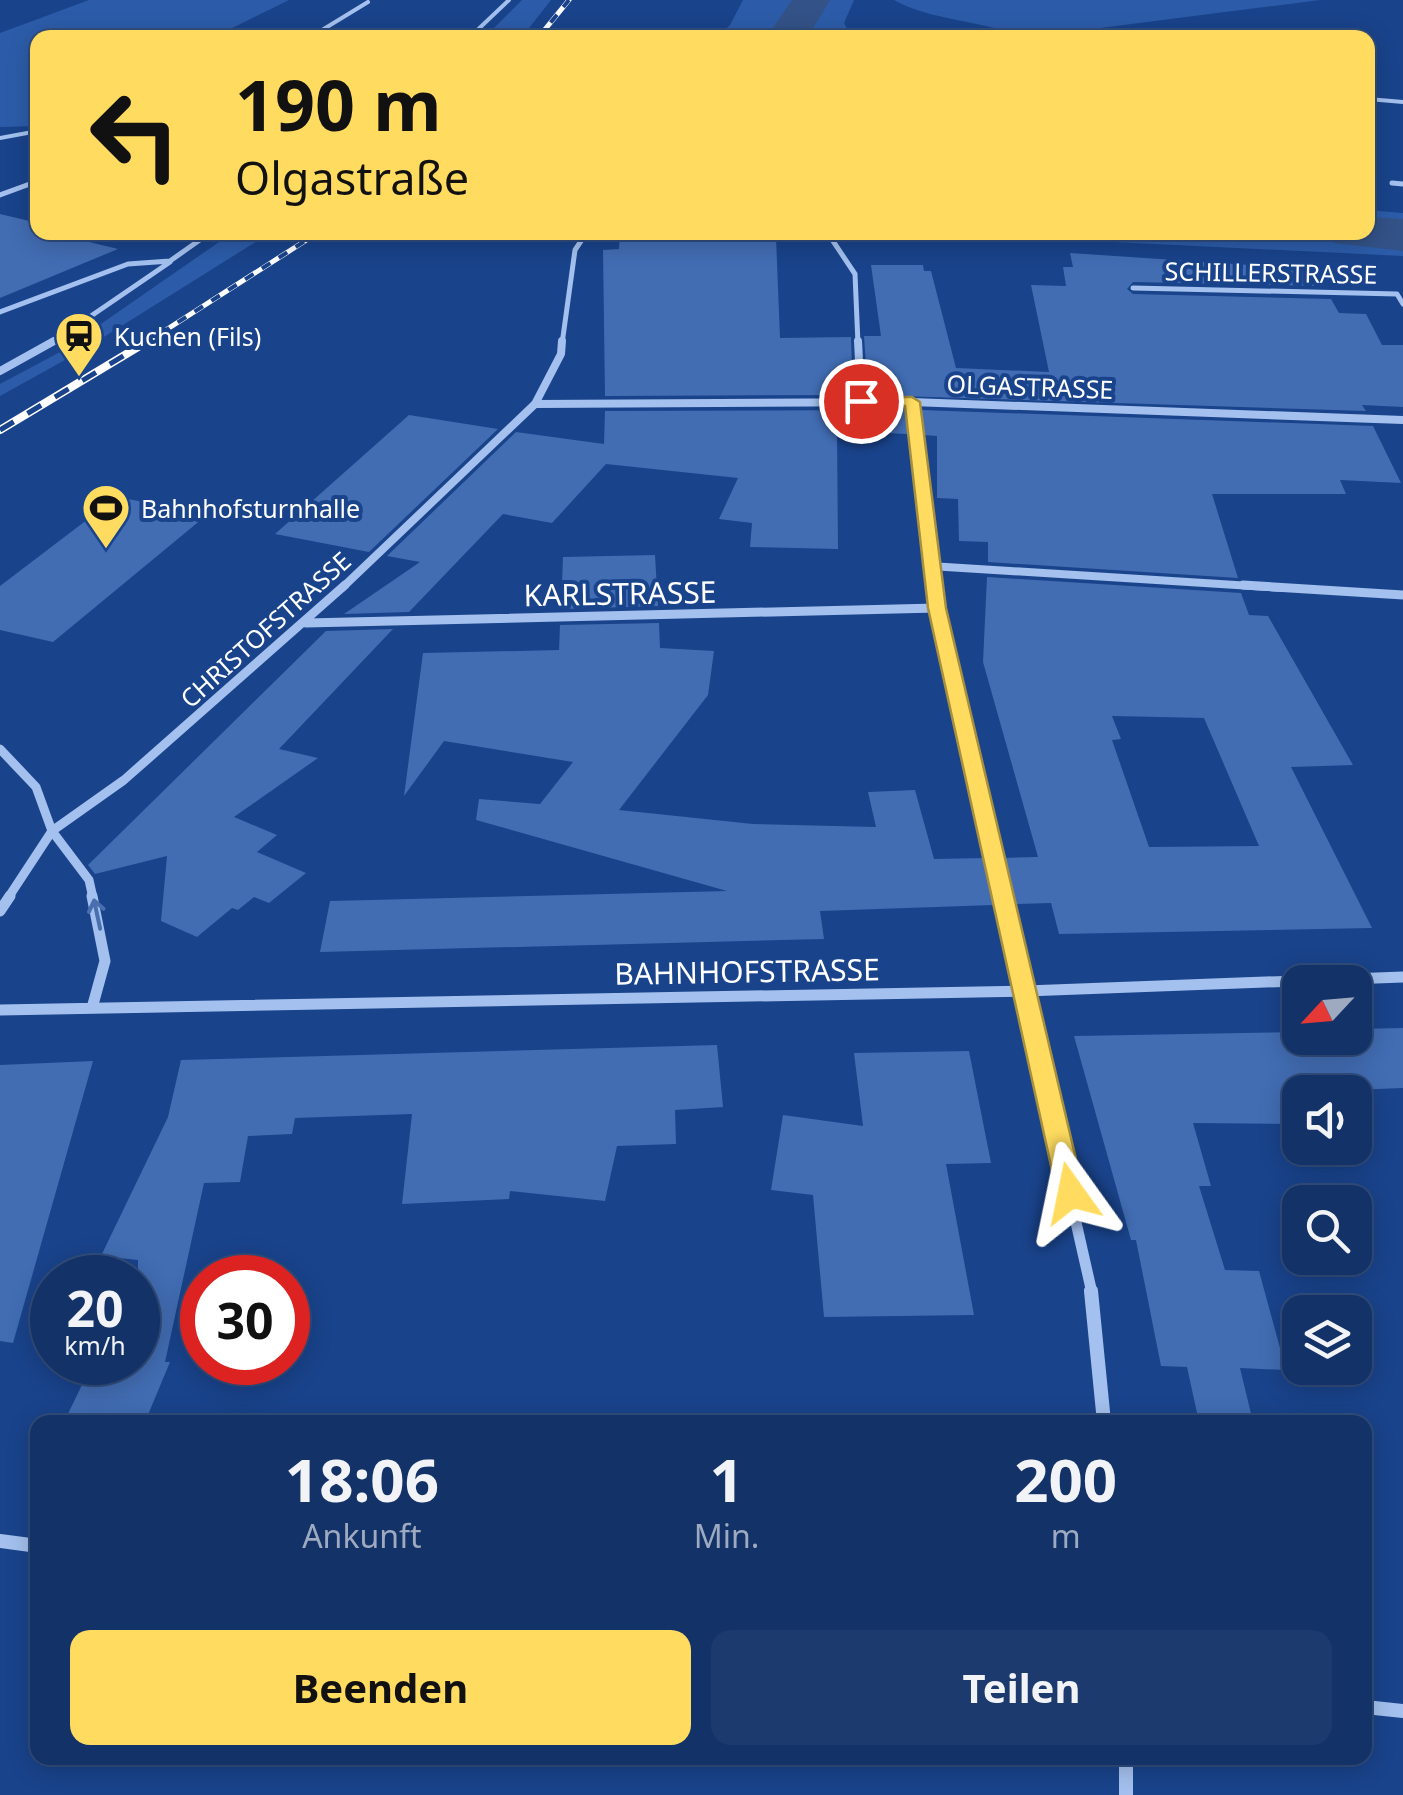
<!DOCTYPE html>
<html lang="de">
<meta charset="utf-8">
<style>
:root{--surface:#133268;--page:#1c3a6e;--text:#f1f3f6;--muted:#9daac0;--line:#324d7c;--accent:#ffdc60}
body{margin:0;font-family:"Noto Sans",sans-serif;background:var(--page);color:var(--text);height:100vh;display:flex;flex-direction:column;font-size:38px;white-space:nowrap}
*{box-sizing:border-box;margin:0}
p{font-size:32px;color:var(--muted)}
.icon{flex:none;width:55px;height:55px;fill:none;stroke:currentColor;stroke-width:2;stroke-linecap:round;stroke-linejoin:round}
.map{position:relative;flex:1;overflow:hidden}
.drawer{position:absolute;left:30px;top:1415px;width:1342px;height:350px;display:flex;flex-direction:column;background:var(--surface);border-radius:20px;box-shadow:0 5px 25px #0003,0 0 0 2px var(--line)}
.drawer>*{flex:none}
.hud{position:absolute;left:30px;top:30px;width:1345px;height:210px;border-radius:20px;box-shadow:0 5px 25px #0003,0 0 0 2px var(--line);background:#ffdc60;color:#111;overflow:hidden}
.needle{width:65px;rotate:244deg}
.buttons{position:absolute;left:1282px;top:965px;display:grid;gap:20px}
.buttons a{display:grid;place-items:center;width:90px;height:90px;border-radius:20px;background:var(--surface);box-shadow:0 5px 25px #0003,0 0 0 2px var(--line);font-size:50px}
.speed{position:absolute;left:30px;top:1255px;display:flex;gap:20px;font-size:50px;font-weight:700;text-align:center}
.speed>*{display:grid;place-content:center;width:130px;height:130px;border-radius:50%;background:var(--surface);box-shadow:0 5px 25px #0003,0 0 0 2px var(--line);line-height:1}
.speed small{font-size:25px;font-weight:400}
.speed .limit{border:15px solid #d22;background:#fff;color:#111}
.pin{position:absolute;display:grid;place-items:center;width:85px;height:85px;color:#fff;margin:-42px;border:5px solid #fff;border-radius:50%;box-shadow:0 2px 10px #0007}
.me{position:absolute;width:110px;margin:-55px;rotate:348deg;stroke-linejoin:round;filter:drop-shadow(0 0 8px #0008)}
.turn{display:flex;align-items:center;gap:35px;height:210px;padding:0 40px;font-size:45px}
.turn .icon{width:130px;height:130px;stroke-width:2.5}
.turn b{display:block;font-size:70px;line-height:85px}
.eta{display:flex;justify-content:space-evenly;align-items:center;height:170px;text-align:center}
.eta b{font-size:60px;font-weight:700;line-height:70px}
.action{display:flex;gap:20px;margin-top:auto;padding:20px 40px}
.action a{flex:1;height:115px;border-radius:20px;background:var(--accent);color:#111;font-size:40px;font-weight:700;line-height:115px;text-align:center}
.action a+a{background:var(--page);color:var(--text)}
.map>svg:first-child{display:block}
</style>
<div class="map">
<svg width="1403" height="1795" viewBox="0 0 1403 1795">
<rect width="100%" height="100%" fill="#19438b"/>
<path fill="#2c5ca9" d="M 89,0 L 289,0 L 214,37 L 38,38 L 37,126 L 0,127 L 0,33 Z
M 522,0 L 551,0 L 522,37 L 485,37 Z
M 743,0 L 854,0 L 844,23 L 851,37 L 717,37 L 730,25 Z
M 894,0 L 1320,0 L 1022,38 C 981,19 934,22 894,0 Z
M 1368,210 L 1403,213 L 1403,256 L 927,233 L 1368,232 Z
M 232,233 L 270,233 L 83,350 L 0,396 L 0,384 L 62,351 Z"/>
<g fill="none" stroke-linecap="round" stroke-linejoin="round">
<path fill="#335287" fill-rule="evenodd" d="M 792,0 L 830,0 L 807,38 L 766,38 Z
M 1368,217 L 1403,219 L 1403,251 L 1334,243 L 1326,232 L 1368,232 Z"/>
</g>
<path fill="#426db3" fill-rule="evenodd" d="M 0,214 L 38,223 L 38,232 L 82,232 L 97,236 L 85,241 L 118,249 L 0,298 Z
M 620,232 L 772,232 L 776,237 L 780,338 L 851,337 L 853,395 L 605,396 L 603,250 L 619,249 Z
M 1070,253 L 1310,269 L 1325,286 L 1133,282 L 1127,289 L 1133,294 L 1331,299 L 1339,313 L 1366,314 L 1382,345 L 1403,345 L 1403,407 L 1362,405 L 1366,411 L 868,395 L 864,336 L 881,336 L 871,265 L 923,265 L 924,271 L 931,271 L 956,368 L 1049,372 L 1031,285 L 1066,286 L 1063,267 L 1073,267 Z
M 905,410 L 908,434 L 837,431 L 838,549 L 750,547 L 752,523 L 719,519 L 738,478 L 606,464 L 552,523 L 503,514 L 409,612 L 344,614 L 420,562 L 387,556 L 516,432 L 604,444 L 605,411 Z
M 921,410 L 1373,426 L 1401,483 L 1340,480 L 1346,494 L 1212,494 L 1238,578 L 988,562 L 988,542 L 959,541 L 958,499 L 937,498 L 937,436 L 924,435 Z
M 409,415 L 498,429 L 369,552 L 275,534 Z
M 117,497 L 208,514 L 53,642 L 0,630 L 0,586 Z
M 655,555 L 658,606 L 561,609 L 563,557 Z
M 987,577 L 1241,593 L 1249,615 L 1268,616 L 1353,765 L 1291,767 L 1372,928 L 1059,934 L 1051,903 L 1014,904 L 1002,858 L 1038,857 L 983,662 ZM 1112,716 L 1204,718 L 1259,846 L 1149,847 L 1112,740 L 1121,739 Z
M 659,623 L 660,648 L 714,651 L 708,695 L 619,810 L 753,824 L 876,827 L 868,792 L 915,790 L 934,859 L 985,858 L 994,905 L 820,911 L 824,939 L 320,952 L 330,901 L 727,891 L 476,820 L 479,799 L 540,804 L 573,762 L 444,741 L 404,796 L 423,653 L 559,650 L 560,625 Z
M 393,629 L 279,749 L 318,758 L 234,817 L 277,835 L 257,852 L 306,873 L 269,903 L 254,897 L 238,910 L 232,908 L 197,937 L 161,921 L 167,856 L 95,874 L 88,865 L 326,631 Z
M 1403,1028 L 1403,1088 L 1300,1092 L 1300,1124 L 1193,1123 L 1211,1186 L 1199,1186 L 1225,1270 L 1259,1271 L 1286,1370 L 1240,1368 L 1253,1422 L 1199,1422 L 1187,1367 L 1161,1366 L 1136,1240 L 1131,1240 L 1074,1036 L 1300,1032 L 1300,1038 L 1355,1038 L 1355,1029 Z
M 717,1045 L 723,1107 L 675,1110 L 676,1144 L 617,1146 L 605,1201 L 510,1191 L 509,1199 L 402,1204 L 412,1114 L 295,1118 L 292,1134 L 248,1136 L 240,1182 L 204,1183 L 165,1362 L 170,1362 L 145,1422 L 64,1422 L 93,1362 L 138,1362 L 138,1260 L 101,1256 L 168,1117 L 181,1060 Z
M 969,1051 L 991,1163 L 946,1164 L 974,1315 L 824,1317 L 813,1195 L 771,1190 L 783,1115 L 863,1126 L 854,1053 Z
M 93,1061 L 13,1343 L 0,1341 L 0,1065 Z"/>
<g fill="none" stroke-linecap="round" stroke-linejoin="round">
<path stroke="#a3c0ee" stroke-width="4" d="M 309,38 L 368,2
M 469,38 L 509,0
M 1368,99 L 1403,102
M 0,138 L 38,131"/>
<path stroke="#a3c0ee" stroke-width="5" d="M 1392,183 L 1403,184
M 0,195 L 38,181
M 827,232 L 855,274 L 858,344
M 1133,288 L 1397,294 L 1403,304
M 0,312 L 128,264 L 170,261 L 211,232
M 50,344 L 170,262
M 562,344 L 575,250 L 587,232"/>
<path stroke="#a3c0ee" stroke-width="8" d="M 858,341 L 861,401
M 0,371 L 54,341
M 912,402 L 935,588
M 535,404 L 912,402 L 1403,420
M 930,566 L 1284,588
M 342,588 L 535,404 L 561,354 L 562,341"/>
<path stroke="#a3c0ee" stroke-width="9" d="M 934,585 L 1002,898
M 1243,585 L 1403,595
M 306,623 L 937,608
M 0,749 L 36,787 L 52,831 L 89,880 L 93,898
M 8,898 L 52,831 L 124,780 L 345,585"/>
<path stroke="#a3c0ee" stroke-width="11" d="M 1002,896 L 1092,1293
M 0,911 L 10,896
M 92,1008 L 105,961 L 92,896
M 0,1010 L 1026,991 L 1403,977"/>
<path stroke="#a3c0ee" stroke-width="14" d="M 1091,1291 L 1104,1422
M 0,1541 L 38,1546
M 1365,1707 L 1403,1711
M 1126,1758 L 1126,1795"/>
<g stroke="#fff" stroke-width="5">
<path id="rail-far1" d="M 538,38 L 569,0
M 144,344 L 319,232"/>
</g>
<g stroke="#fff" stroke-width="8">
<path id="rail" d="M 0,430 L 148,341"/>
</g>
<use href="#rail-far1" stroke="#19438b" stroke-width="4" stroke-dasharray="10" stroke-linecap="butt"/>
<use href="#rail" stroke="#19438b" stroke-width="5" stroke-dasharray="16" stroke-linecap="butt"/>
</g>
<defs><path id="oneway-shaft" d="M-6 0H5M1.5-3L5.5 0L1.5 3" fill="none" stroke-width="1.6" stroke-linecap="round" stroke-linejoin="round" transform="scale(2.5)"/></defs>
<use stroke="#496fae" href="#oneway-shaft" transform="translate(97 914) rotate(-102)"/>
<path fill="#ffdc60" stroke="#a68f3e" stroke-width="2.5" d="M 912,397 L 920,402 L 946,608 L 1084,1193 L 1071,1204 L 1057,1193 L 928,608 L 905,406 L 861,406 L 853,401 L 861,397 Z"/>
<defs>
<g id="station-pin" transform="scale(2.5)"><path d="M0 17L-7.5 6A9.5 9.5 0 1 1 7.5 6Z" fill="#ffdc60" stroke="#19438b"/><path d="M-3-6H3Q5-6 5-4V2Q5 4 3 4L4.5 6H3L1.5 4h-3L-3 6H-4.5L-3 4Q-5 4-5 2V-4Q-5-6-3-6ZM-3.5-4v3h7v-3ZM-3.5 1v1.5H-2V1ZM2 1v1.5H3.5V1Z" fill="#111"/></g>
<g id="stadium-pin" transform="scale(2.5)"><path d="M0 17L-7.5 6A9.5 9.5 0 1 1 7.5 6Z" fill="#ffdc60" stroke="#19438b"/><path d="M0-5a6.5 5 0 1 0 0 10a6.5 5 0 1 0 0-10ZM-3.5-1.8h7v3.6h-7Z" fill="#111"/></g>
</defs>
<g fill-rule="evenodd">
<use href="#station-pin" x="79" y="336"/>
<use href="#stadium-pin" x="106" y="508"/>
</g>
<g text-anchor="middle" dominant-baseline="central" stroke-width="8" stroke-linejoin="round" paint-order="stroke">
<g font-size="25" fill="#fff" stroke="#19438b">
<text transform="translate(1271 272) rotate(1)">SCHILLERSTRASSE</text>
<text transform="translate(1030 386) rotate(2)">OLGASTRASSE</text>
<text transform="translate(265 629) rotate(-42)">CHRISTOFSTRASSE</text>
</g>
<g font-size="25" fill="#fff" stroke="#19438b" text-anchor="start">
<text x="114" y="336">Kuchen (Fils)</text>
<text x="141" y="508">Bahnhofsturnhalle</text>
</g>
<g font-size="30" fill="#fff" stroke="#19438b">
<text transform="translate(620 593) rotate(-1)">KARLSTRASSE</text>
<text transform="translate(747 971) rotate(-1)">BAHNHOFSTRASSE</text>
</g>
</g>
</svg>
<div class="buttons">
<a><svg class="needle" viewBox="-14 -14 28 28"><path d="M0-13l5 13h-10z" fill="#e53935"/><path d="M0 13l5-13h-10z" fill="#9daac0"/></svg></a>
<a><svg class="icon" aria-label="sound" viewBox="0 0 24 24"><path d="M4 9h4l5-4v14l-5-4H4zM17 9q2 3 0 6"/></svg></a>
<a><svg class="icon" aria-label="search" viewBox="0 0 24 24"><circle cx="10" cy="10" r="6"/><path d="M15 15l6 6"/></svg></a>
<a><svg class="icon" aria-label="layers" viewBox="0 0 24 24"><path d="M12 4l9 5-9 5-9-5zM3 14l9 5 9-5"/></svg></a>
</div>
<div class="speed"><div>20<small>km/h</small></div><div class="limit">30</div></div>
<div class="pin" style="left:861px;top:401px;background:#d93025"><svg class="icon" aria-label="arrive" viewBox="0 0 24 24"><path d="M6 21V4h12l-3 4 3 4H6"/></svg></div>
<svg class="me" style="left:1071px;top:1193px" viewBox="-20 -20 40 40"><path d="M0-17L14 15 0 8-14 15z" fill="#ffdc60" stroke="#fff" stroke-width="4"/></svg>
<div class="hud">
<div class="turn"><svg class="icon" aria-label="left" viewBox="0 0 24 24"><path d="M17 20v-9H6M10 6l-5 5 5 5"/></svg><div><b>190 m</b>Olgastraße</div></div>
</div>
<section class="drawer">
<div class="eta">
<div><b>18:06</b><p>Ankunft</p></div>
<div><b>1</b><p>Min.</p></div>
<div><b>200</b><p>m</p></div>
</div>
<div class="action"><a>Beenden</a><a>Teilen</a></div>
</section>
</div>
